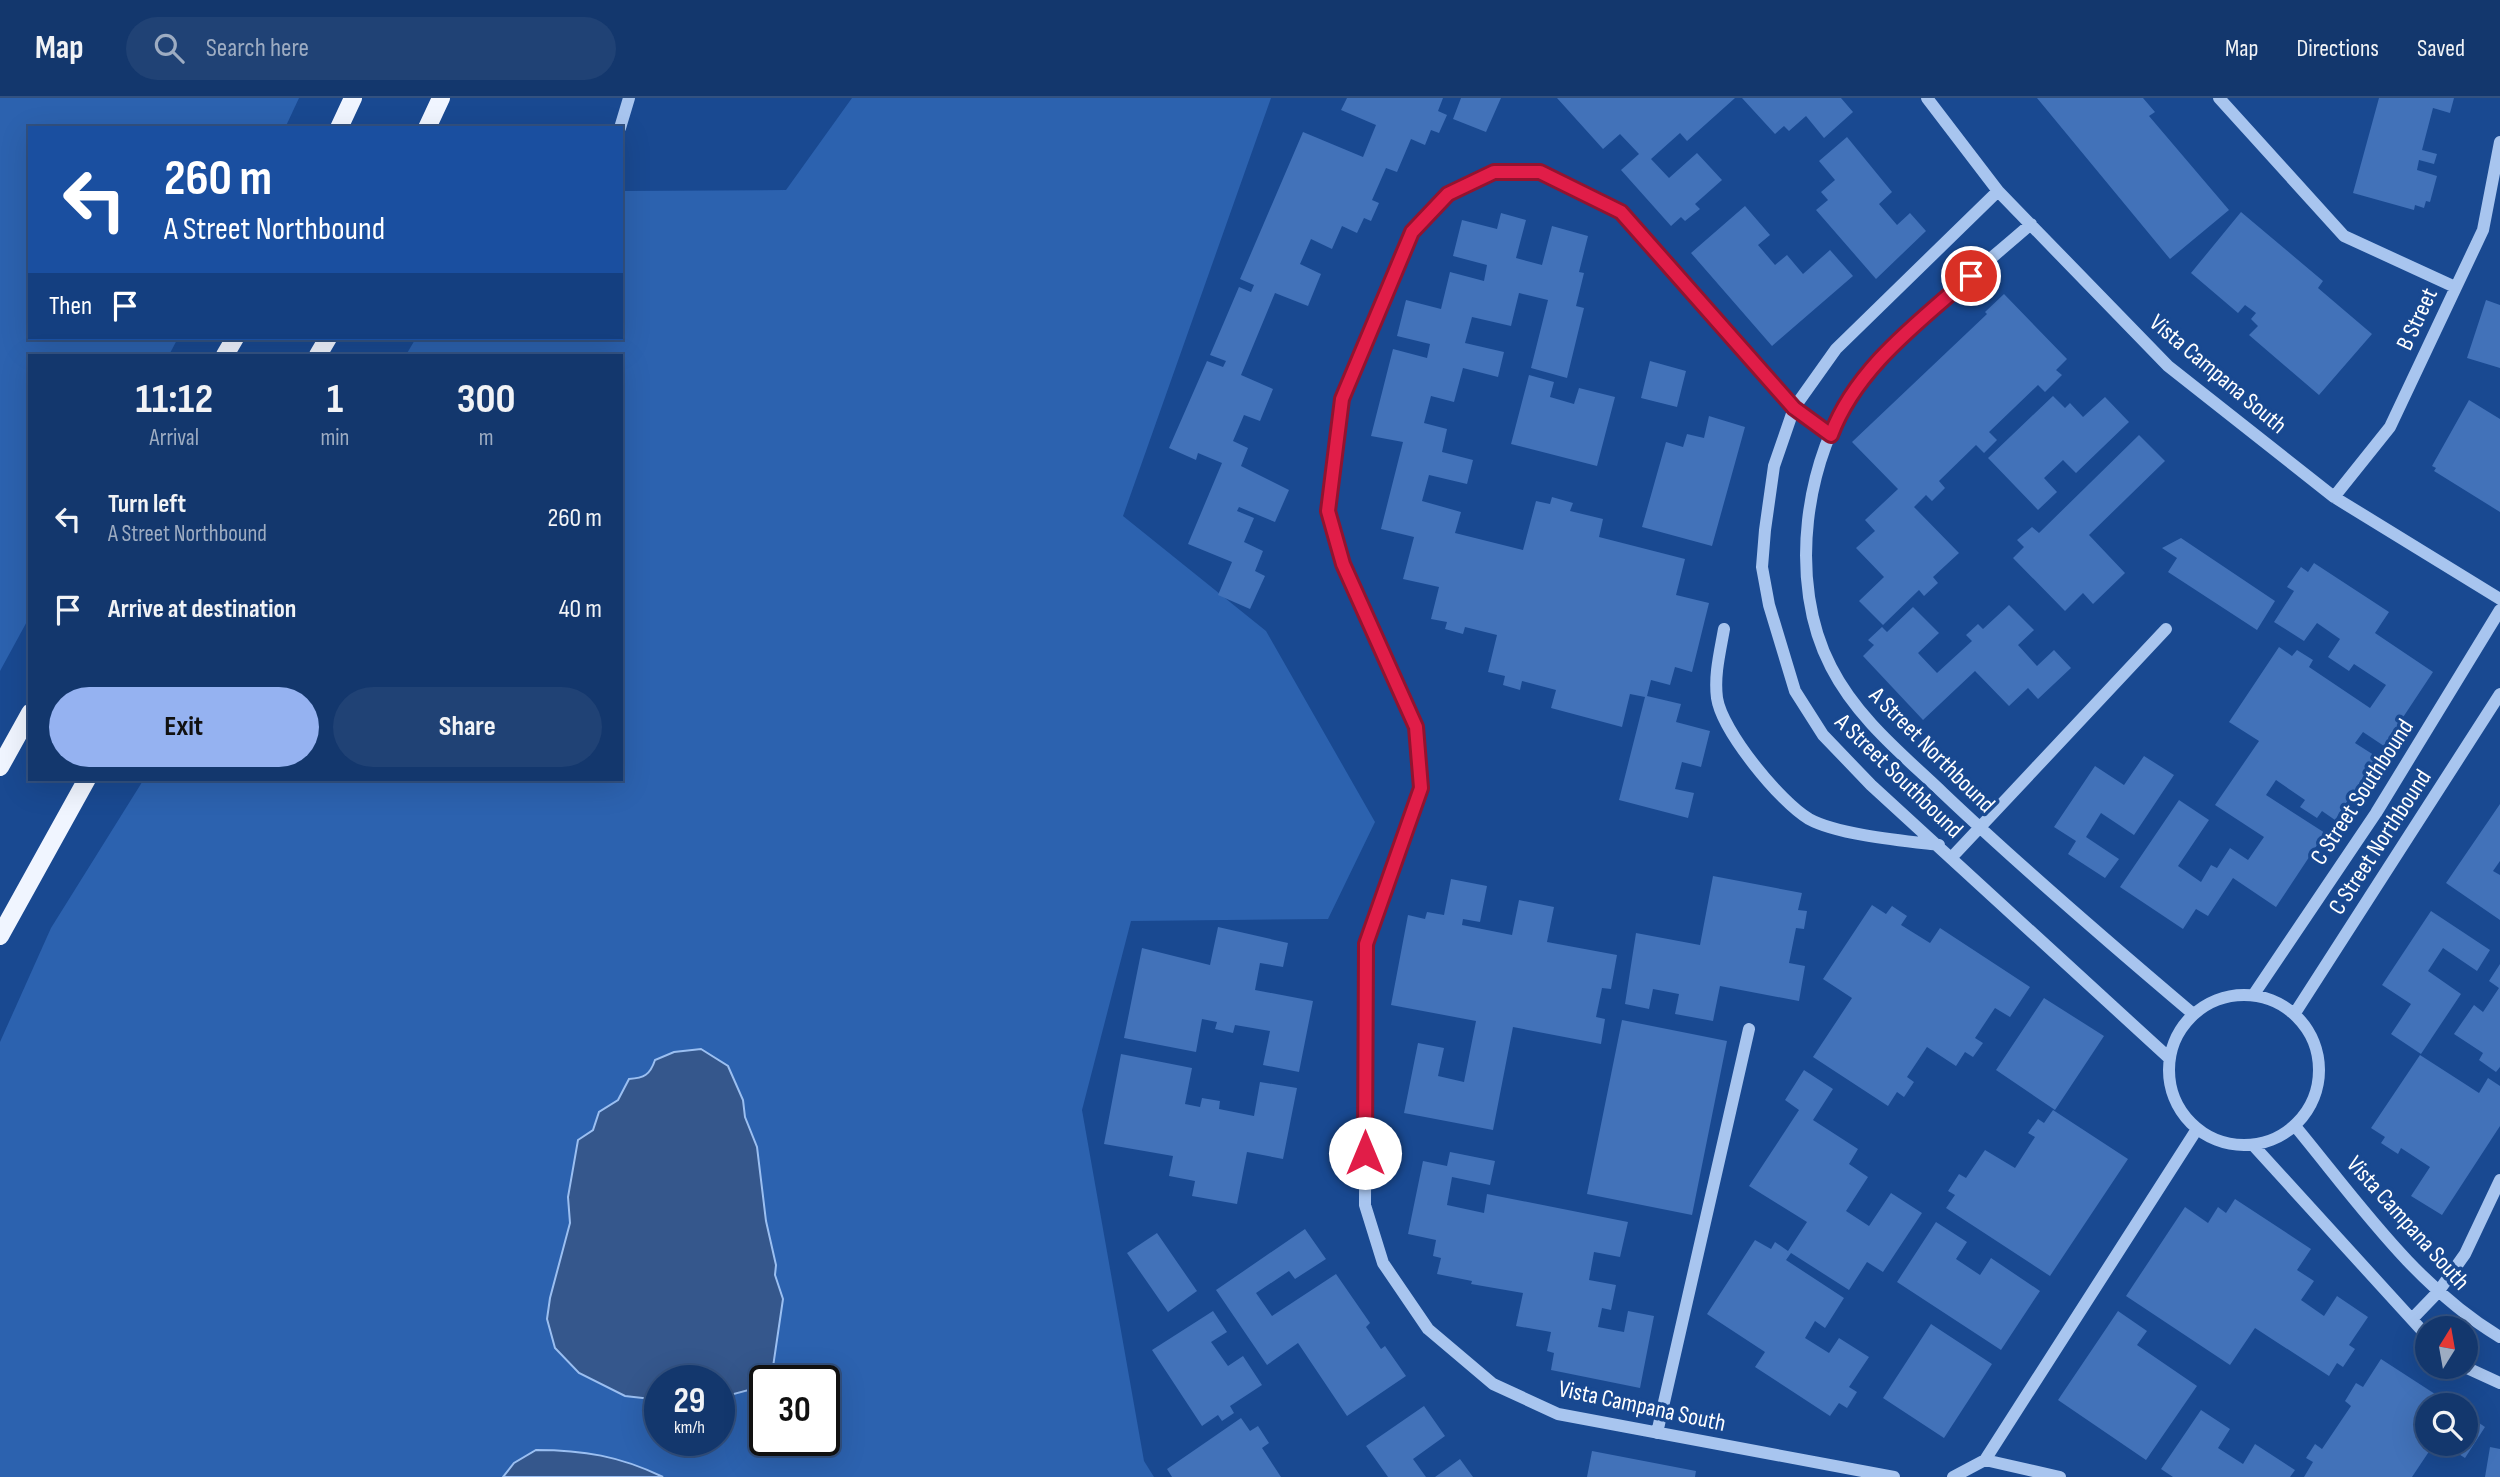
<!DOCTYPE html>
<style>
:root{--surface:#13376d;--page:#204275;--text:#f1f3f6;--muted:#9dacc2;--line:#325180;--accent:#95b2f1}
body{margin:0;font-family:"Sofia Sans Condensed",sans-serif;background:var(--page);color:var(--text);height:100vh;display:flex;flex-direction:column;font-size:26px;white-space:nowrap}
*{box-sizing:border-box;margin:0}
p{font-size:23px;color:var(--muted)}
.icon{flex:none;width:38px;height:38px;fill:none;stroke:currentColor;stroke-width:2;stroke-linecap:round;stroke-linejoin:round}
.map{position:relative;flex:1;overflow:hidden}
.sheet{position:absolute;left:28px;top:256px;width:595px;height:427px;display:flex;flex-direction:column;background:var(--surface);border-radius:0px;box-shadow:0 7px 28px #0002,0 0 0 2px var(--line)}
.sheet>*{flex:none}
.guide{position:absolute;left:28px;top:28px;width:595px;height:214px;border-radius:0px;box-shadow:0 7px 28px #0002,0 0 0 2px var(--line);background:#1a4fa0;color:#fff;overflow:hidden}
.needle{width:46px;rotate:11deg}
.controls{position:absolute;left:2415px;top:1218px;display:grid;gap:14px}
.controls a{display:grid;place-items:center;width:63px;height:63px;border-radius:50%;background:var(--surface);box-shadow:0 7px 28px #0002,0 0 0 2px var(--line);font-size:35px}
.speed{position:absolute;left:644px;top:1267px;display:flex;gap:14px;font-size:35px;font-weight:700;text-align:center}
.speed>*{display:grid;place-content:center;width:91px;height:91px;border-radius:50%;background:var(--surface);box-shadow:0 7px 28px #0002,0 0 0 2px var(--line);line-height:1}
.speed small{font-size:18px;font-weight:400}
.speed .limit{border:4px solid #111;border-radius:10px;background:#fff;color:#111}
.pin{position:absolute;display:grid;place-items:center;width:60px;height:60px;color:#fff;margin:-30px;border:4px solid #fff;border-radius:50%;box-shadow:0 2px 7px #0007}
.me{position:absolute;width:77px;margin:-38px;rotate:0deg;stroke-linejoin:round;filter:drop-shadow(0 0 5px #0008)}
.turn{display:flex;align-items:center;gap:24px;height:147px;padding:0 21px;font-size:32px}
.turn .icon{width:91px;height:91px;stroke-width:2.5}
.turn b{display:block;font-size:49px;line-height:60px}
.then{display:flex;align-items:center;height:66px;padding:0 21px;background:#0003;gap:14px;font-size:26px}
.eta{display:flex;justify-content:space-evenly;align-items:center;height:119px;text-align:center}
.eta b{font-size:42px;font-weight:700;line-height:49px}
.button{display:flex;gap:14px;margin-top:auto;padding:14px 21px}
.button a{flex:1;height:80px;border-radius:42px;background:var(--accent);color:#111;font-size:28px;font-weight:700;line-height:80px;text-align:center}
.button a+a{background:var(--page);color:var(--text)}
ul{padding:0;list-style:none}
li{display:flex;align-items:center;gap:21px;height:91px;padding:0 21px}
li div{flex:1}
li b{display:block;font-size:26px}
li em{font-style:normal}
header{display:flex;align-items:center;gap:42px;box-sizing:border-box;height:98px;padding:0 35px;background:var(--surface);border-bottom:2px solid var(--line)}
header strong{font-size:33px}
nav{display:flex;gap:38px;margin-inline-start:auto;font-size:24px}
.search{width:490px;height:63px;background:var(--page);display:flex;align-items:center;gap:18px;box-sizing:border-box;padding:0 24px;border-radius:38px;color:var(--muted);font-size:26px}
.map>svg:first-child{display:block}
</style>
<header>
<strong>Map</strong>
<div class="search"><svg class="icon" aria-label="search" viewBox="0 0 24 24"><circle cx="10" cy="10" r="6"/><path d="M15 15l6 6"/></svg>Search here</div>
<nav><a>Map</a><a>Directions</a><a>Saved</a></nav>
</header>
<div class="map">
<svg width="2500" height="1379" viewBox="0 0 2500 1379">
<rect width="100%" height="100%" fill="#194991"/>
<path fill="#2c62af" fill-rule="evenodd" d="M 0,0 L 299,0 L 285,30 L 30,30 L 30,240 L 178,240 L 169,257 L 30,257 L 30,518 L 0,573 Z
M 852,0 L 1271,0 L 1123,418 L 1266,533 L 1375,724 L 1328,821 L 1131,823 L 1082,1012 L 1144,1363 L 1154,1379 L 0,1379 L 0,944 L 51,830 L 144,681 L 621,681 L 621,257 L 406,257 L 416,240 L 621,240 L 621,93 L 786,92 ZM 660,1283 L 719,1283 L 719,1342 L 660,1342 ZM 765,1283 L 824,1283 L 824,1342 L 765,1342 Z"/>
<path fill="#35578c" stroke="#9bbff1" stroke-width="2" d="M 701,951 L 728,968 L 743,1002 L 745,1019 L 757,1049 L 766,1123 L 776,1167 L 775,1177 L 783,1201 L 773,1269 L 760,1289 L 719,1300 L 719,1283 L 660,1283 L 660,1302 L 625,1298 L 579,1275 L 555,1250 L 547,1221 L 550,1200 L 570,1125 L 568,1099 L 578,1042 L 593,1032 L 599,1014 L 618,1002 L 629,981 C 644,980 650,977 655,962 L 674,954 Z
M 536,1352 C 583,1352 620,1358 663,1379 L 503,1379 L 514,1365 Z"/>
<path fill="#4272b9" d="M 1347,0 L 1443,0 L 1438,13 L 1447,17 L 1439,35 L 1431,32 L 1425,47 L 1411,41 L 1397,74 L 1386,70 L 1372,102 L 1379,105 L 1371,123 L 1364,120 L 1357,135 L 1342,128 L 1332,151 L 1311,141 L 1300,166 L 1321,176 L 1308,208 L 1275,195 L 1241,277 L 1273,291 L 1260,323 L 1244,317 L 1233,343 L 1248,350 L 1241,368 L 1289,392 L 1275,424 L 1239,409 L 1237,413 L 1254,420 L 1244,444 L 1263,453 L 1255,473 L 1265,478 L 1250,511 L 1218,497 L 1232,464 L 1188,446 L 1222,365 L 1198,355 L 1196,362 L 1169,350 L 1207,263 L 1223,269 L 1226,263 L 1210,257 L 1239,189 L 1251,194 L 1254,187 L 1240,181 L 1303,34 L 1363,59 L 1376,27 L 1341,12 Z
M 1461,0 L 1501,0 L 1486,34 L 1453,21 Z
M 1557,0 L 1735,0 L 1687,43 L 1680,35 L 1651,61 L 1669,80 L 1697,55 L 1722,82 L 1695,106 L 1700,111 L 1685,123 L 1681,119 L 1671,128 L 1621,72 L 1639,56 L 1620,36 L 1603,51 Z
M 1742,0 L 1841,0 L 1853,14 L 1824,40 L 1806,18 L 1789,33 L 1784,28 L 1775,36 Z
M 2037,0 L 2143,0 L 2155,14 L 2149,18 L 2229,112 L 2170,161 Z
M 2379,0 L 2454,0 L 2450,15 L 2433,10 L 2422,52 L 2437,56 L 2434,66 L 2419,62 L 2417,72 L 2437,78 L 2430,104 L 2426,103 L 2424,110 L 2415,107 L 2414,112 L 2353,95 Z
M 1847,39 L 1892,94 L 1879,106 L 1897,127 L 1910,115 L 1926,133 L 1876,181 L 1816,112 L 1828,102 L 1821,94 L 1835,82 L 1819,63 Z
M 1745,108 L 1770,137 L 1758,147 L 1775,167 L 1787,157 L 1803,176 L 1830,152 L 1853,178 L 1772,248 L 1691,155 Z
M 2241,114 L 2323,183 L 2318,190 L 2372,236 L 2319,297 L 2249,237 L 2258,228 L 2251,221 L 2256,215 L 2245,207 L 2238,215 L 2191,175 Z
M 1501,115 L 1526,122 L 1516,160 L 1542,167 L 1552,128 L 1588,138 L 1579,174 L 1584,175 L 1576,208 L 1584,210 L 1567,280 L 1531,270 L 1548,202 L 1519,195 L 1511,228 L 1472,219 L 1465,245 L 1504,254 L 1498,279 L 1463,270 L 1454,304 L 1431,298 L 1424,325 L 1447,331 L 1442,354 L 1473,362 L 1467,386 L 1429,377 L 1422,403 L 1461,414 L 1455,435 L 1523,452 L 1536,403 L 1550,406 L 1552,399 L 1573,405 L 1570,413 L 1603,421 L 1599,439 L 1685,461 L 1676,497 L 1709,505 L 1692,574 L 1675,569 L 1670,587 L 1651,582 L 1647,598 L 1681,606 L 1676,624 L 1710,633 L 1701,669 L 1682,664 L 1675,691 L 1694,695 L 1688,720 L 1619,702 L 1645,599 L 1630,596 L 1622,629 L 1551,610 L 1556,592 L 1522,583 L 1520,592 L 1503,587 L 1505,578 L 1488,574 L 1497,537 L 1465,529 L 1463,536 L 1445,531 L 1447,524 L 1431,521 L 1439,489 L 1403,481 L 1414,439 L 1381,431 L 1403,344 L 1371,338 L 1393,251 L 1427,260 L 1430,246 L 1397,238 L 1406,202 L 1441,211 L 1450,174 L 1484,183 L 1487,167 L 1453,158 L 1462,122 L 1497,131 Z
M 2004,196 L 2067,261 L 2056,272 L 2062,277 L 2045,294 L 2038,287 L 1989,334 L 1997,342 L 1984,355 L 1976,347 L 1939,383 L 1945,390 L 1932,403 L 1926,397 L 1914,409 L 1959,455 L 1933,479 L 1938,485 L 1924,498 L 1919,492 L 1883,527 L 1859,503 L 1884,479 L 1856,450 L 1875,433 L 1865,422 L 1898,391 L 1852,344 L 1987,216 L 1985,214 Z
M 2486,202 L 2500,207 L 2500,270 L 2467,260 Z
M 1650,263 L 1686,273 L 1677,309 L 1641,300 Z
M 1529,277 L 1554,284 L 1550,299 L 1574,306 L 1579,290 L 1615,299 L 1597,368 L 1511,346 Z
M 2053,298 L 2065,310 L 2070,305 L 2083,319 L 2105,299 L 2129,324 L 2076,375 L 2063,362 L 2044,380 L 2057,394 L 2038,412 L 1988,360 Z
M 2469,302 L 2500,321 L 2500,414 L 2434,373 L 2436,370 L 2432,368 Z
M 1709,318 L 1745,329 L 1712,448 L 1642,429 L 1666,344 L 1683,349 L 1687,336 L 1704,340 Z
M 2139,337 L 2165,363 L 2089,437 L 2125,475 L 2093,506 L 2083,495 L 2065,513 L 2013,460 L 2024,449 L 2017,442 L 2032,429 L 2039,435 Z
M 2181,440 L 2275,503 L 2257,532 L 2168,474 L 2177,460 L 2162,450 Z
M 2314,465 L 2389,514 L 2375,535 L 2433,574 L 2384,648 L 2363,634 L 2355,645 L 2377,659 L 2335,722 L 2322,713 L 2317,720 L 2300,709 L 2305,702 L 2276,682 L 2266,697 L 2325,735 L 2276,809 L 2233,780 L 2208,818 L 2196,811 L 2183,831 L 2120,789 L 2179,702 L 2209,722 L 2178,768 L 2201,784 L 2211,767 L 2217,770 L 2230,750 L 2248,762 L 2264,739 L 2215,707 L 2259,643 L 2229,624 L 2279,549 L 2292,558 L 2297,552 L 2313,562 L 2309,569 L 2370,610 L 2386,587 L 2354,566 L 2349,573 L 2328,559 L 2340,541 L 2317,525 L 2304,543 L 2274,524 L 2294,493 L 2287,489 L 2301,469 L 2308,474 Z
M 2009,507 L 2034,532 L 2018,547 L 2037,568 L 2054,552 L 2071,570 L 2038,601 L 2028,590 L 2009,608 L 1975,573 L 1923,622 L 1863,558 L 1874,547 L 1868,542 L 1882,529 L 1887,534 L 1913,509 L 1939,535 L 1918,555 L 1937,575 L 1972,543 L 1966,537 L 1978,526 L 1983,531 Z
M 2144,658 L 2174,677 L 2134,737 L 2101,715 L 2086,739 L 2119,761 L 2105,780 L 2068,756 L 2076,743 L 2054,729 L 2095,668 L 2124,687 Z
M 2500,706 L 2500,763 L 2493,773 L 2500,777 L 2500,822 L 2446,785 Z
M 1713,778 L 1802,795 L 1798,812 L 1807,813 L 1804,831 L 1796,830 L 1789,865 L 1805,868 L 1799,903 L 1720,888 L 1713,923 L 1675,916 L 1679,896 L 1653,891 L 1649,911 L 1625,906 L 1636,835 L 1700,847 Z
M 1451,781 L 1487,788 L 1480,824 L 1463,821 L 1462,827 L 1512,837 L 1519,802 L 1554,809 L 1547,844 L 1617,857 L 1611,891 L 1602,890 L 1596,919 L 1605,921 L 1601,946 L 1513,929 L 1493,1032 L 1404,1015 L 1418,945 L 1444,950 L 1438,978 L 1464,984 L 1476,923 L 1391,907 L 1408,817 L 1425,821 L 1427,814 L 1444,817 Z
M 1872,807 L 1886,816 L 1892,808 L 1907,818 L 1901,827 L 1930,845 L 1940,830 L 2030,889 L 2010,919 L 1995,910 L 1975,940 L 1983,945 L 1973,959 L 1965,954 L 1956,968 L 1927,949 L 1907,979 L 1914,984 L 1904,999 L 1897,994 L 1888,1008 L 1813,959 L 1852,900 L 1823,881 Z
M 2431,813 L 2490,852 L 2477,873 L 2443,850 L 2428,873 L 2461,896 L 2421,956 L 2391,936 L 2411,906 L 2382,887 Z
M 1218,829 L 1288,845 L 1283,869 L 1260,865 L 1255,892 L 1313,903 L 1299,974 L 1263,967 L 1270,933 L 1235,927 L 1233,935 L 1215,931 L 1217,924 L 1202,921 L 1196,954 L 1124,940 L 1142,850 L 1210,867 Z
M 2500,866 L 2500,969 L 2496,974 L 2479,962 L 2483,955 L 2454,936 L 2474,907 L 2483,914 L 2499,890 L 2489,883 Z
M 2044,900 L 2104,938 L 2055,1012 L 1996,972 Z
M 1622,922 L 1727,943 L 1692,1117 L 1587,1096 Z
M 1121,956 L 1192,970 L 1185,1006 L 1200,1009 L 1202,1000 L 1220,1003 L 1219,1011 L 1254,1018 L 1260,984 L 1297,990 L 1283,1061 L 1247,1054 L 1237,1106 L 1192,1098 L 1195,1083 L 1169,1078 L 1173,1058 L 1104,1046 Z
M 2420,957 L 2479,995 L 2488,980 L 2500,988 L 2500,1028 L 2442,1117 L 2411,1098 L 2430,1069 L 2401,1050 L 2398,1056 L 2381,1045 L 2385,1039 L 2371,1030 Z
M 1804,972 L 1833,991 L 1813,1022 L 1858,1051 L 1849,1066 L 1868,1079 L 1846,1113 L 1869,1128 L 1891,1095 L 1922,1115 L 1883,1174 L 1867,1164 L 1849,1192 L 1791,1155 L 1786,1162 L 1844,1200 L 1825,1230 L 1815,1223 L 1805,1240 L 1829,1255 L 1839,1240 L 1869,1259 L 1849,1289 L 1857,1294 L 1847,1310 L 1839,1305 L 1830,1318 L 1755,1269 L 1765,1254 L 1707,1216 L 1755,1142 L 1771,1151 L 1775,1144 L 1788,1153 L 1807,1124 L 1749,1088 L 1799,1012 L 1785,1002 Z
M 2053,1012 L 2128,1061 L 2050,1178 L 1946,1110 L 1955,1097 L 1948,1093 L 1959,1076 L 1966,1080 L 1985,1052 L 2015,1070 L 2035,1039 L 2028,1035 L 2038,1021 L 2044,1025 Z
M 1450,1054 L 1495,1063 L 1490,1087 L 1452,1079 L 1447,1107 L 1484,1115 L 1487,1096 L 1628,1124 L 1620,1159 L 1594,1154 L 1589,1182 L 1616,1187 L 1611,1212 L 1602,1210 L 1598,1229 L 1624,1234 L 1628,1213 L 1654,1218 L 1640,1290 L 1551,1272 L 1554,1255 L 1547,1253 L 1551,1234 L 1516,1228 L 1523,1195 L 1471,1186 L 1472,1183 L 1437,1176 L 1441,1160 L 1433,1158 L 1436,1142 L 1408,1136 L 1423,1063 L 1447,1068 Z
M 2235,1101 L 2311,1151 L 2297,1172 L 2314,1183 L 2301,1202 L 2324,1218 L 2337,1198 L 2368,1219 L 2349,1247 L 2355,1251 L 2343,1269 L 2337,1265 L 2329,1278 L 2255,1230 L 2230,1267 L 2126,1198 L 2185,1109 L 2208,1125 L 2218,1109 L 2226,1115 Z
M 1936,1124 L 1967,1144 L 1956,1161 L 1980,1177 L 1991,1160 L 2040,1193 L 2001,1252 L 1897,1184 Z
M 1305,1131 L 1326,1161 L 1295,1181 L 1289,1173 L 1256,1195 L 1272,1218 L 1336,1176 L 1370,1225 L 1366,1229 L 1381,1251 L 1385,1248 L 1406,1278 L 1347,1318 L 1298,1245 L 1267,1267 L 1216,1192 Z
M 1157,1135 L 1197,1193 L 1168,1214 L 1127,1155 Z
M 1213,1213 L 1227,1234 L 1211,1244 L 1228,1268 L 1243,1258 L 1262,1287 L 1230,1308 L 1234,1315 L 1222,1323 L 1218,1317 L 1202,1328 L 1152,1252 Z
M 2118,1213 L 2147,1233 L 2137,1247 L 2197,1288 L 2146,1362 L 2058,1302 Z
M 1931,1226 L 1992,1266 L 1944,1340 L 1883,1300 Z
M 2381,1261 L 2452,1307 L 2427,1307 L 2427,1346 L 2434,1346 L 2412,1379 L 2304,1379 L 2313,1364 L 2306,1360 L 2315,1346 L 2322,1351 L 2351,1308 L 2345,1303 L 2356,1285 L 2363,1289 Z
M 1424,1308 L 1445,1338 L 1413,1361 L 1426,1379 L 1388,1379 L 1366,1348 Z
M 2201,1312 L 2230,1331 L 2218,1350 L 2243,1366 L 2255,1346 L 2295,1372 L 2290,1379 L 2173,1379 L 2161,1371 Z
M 2466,1316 L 2485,1329 L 2465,1360 L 2443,1346 L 2466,1346 Z
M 1241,1320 L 1250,1333 L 1258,1328 L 1269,1345 L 1262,1350 L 1281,1379 L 1172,1379 L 1167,1371 Z
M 2490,1349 L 2500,1351 L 2500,1379 L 2485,1379 Z
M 1592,1353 L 1696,1373 L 1695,1379 L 1587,1379 Z
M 1460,1361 L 1473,1379 L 1435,1379 Z"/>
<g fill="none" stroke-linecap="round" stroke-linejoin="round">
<path stroke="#a8c5ef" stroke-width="12" d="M 1927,0 L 1998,93 L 2168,268 L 2334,399 L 2500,501
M 2219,0 L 2344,138 L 2455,189
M 620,30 L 629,0
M 1998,93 L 1836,251 L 1794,310 L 1774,368 L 1765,432 L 1762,469 L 1769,507 L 1795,593 L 1823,637 L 1871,687 L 2168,959
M 2031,126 C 1985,166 1936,205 1893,249 C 1882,260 1869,271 1860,283 C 1804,358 1787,485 1831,569 C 1857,620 1902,656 1943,695 C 2023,771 2107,843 2192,915
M 1831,337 L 1794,310 L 1621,114 L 1540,74 L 1494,74 L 1448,96 L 1412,133 L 1342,301 L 1328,413 L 1343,466 L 1416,629 L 1421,690 L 1366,846 L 1365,1107 L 1383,1165 L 1428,1231 L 1493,1286 L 1558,1316 L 1894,1379
M 2334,399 L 2390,329 L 2483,132 L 2500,44
M 1724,531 C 1720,554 1714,577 1717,600 C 1722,633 1780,704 1809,721 C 1838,737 1905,743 1939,747
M 1952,759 L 2166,531
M 2254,896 L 2376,715 L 2500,512
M2169 972a75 75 0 1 1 150 0a75 75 0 1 1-150 0Z
M 2295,915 L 2500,596
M 2295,1028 C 2357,1103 2416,1189 2500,1239
M 2253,1047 L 2427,1238
M 2412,1221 L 2438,1194 L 2465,1156 L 2500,1082
M 2465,1269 L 2500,1285
M 1657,1335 L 1749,931
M 1985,1362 L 2197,1031
M 1953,1379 L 1985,1362 L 2060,1379"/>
<path stroke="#f0f5ff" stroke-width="18" d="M 339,30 L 353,0
M 427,30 L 441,0
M 225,257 L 235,240
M 318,257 L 328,240
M 0,669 L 30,615
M 0,838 L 87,681"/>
</g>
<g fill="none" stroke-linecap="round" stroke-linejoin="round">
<g stroke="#92132f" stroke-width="18">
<path id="route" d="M 1365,1055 L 1366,846 L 1421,690 L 1416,629 L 1343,466 L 1328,413 L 1342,301 L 1412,134 L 1448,96 L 1494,74 L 1540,74 L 1621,114 L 1794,310 L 1831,337 C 1856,270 1919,224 1971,178"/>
</g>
<use href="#route" stroke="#e11d48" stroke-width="12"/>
</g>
<g text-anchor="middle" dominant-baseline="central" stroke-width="7" stroke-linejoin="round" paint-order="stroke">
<g font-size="24" fill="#fff" stroke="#194991">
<text transform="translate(2417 221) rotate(-65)">B Street</text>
<text transform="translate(2218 276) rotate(40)">Vista Campana South</text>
<text transform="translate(1932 652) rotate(45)">A Street Northbound</text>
<text transform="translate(1899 678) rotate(44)">A Street Southbound</text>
<text transform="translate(2362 694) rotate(-57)">C Street Southbound</text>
<text transform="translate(2380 744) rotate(-57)">C Street Northbound</text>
<text transform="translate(2408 1125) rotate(48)">Vista Campana South</text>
<text transform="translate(1642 1308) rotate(12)">Vista Campana South</text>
</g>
</g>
</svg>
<div class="controls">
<a><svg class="needle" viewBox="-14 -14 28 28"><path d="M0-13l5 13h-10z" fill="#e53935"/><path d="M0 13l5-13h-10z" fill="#9dacc2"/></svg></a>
<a><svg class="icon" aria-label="search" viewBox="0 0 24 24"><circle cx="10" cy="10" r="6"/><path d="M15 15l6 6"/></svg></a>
</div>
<div class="speed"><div>29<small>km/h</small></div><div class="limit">30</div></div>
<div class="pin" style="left:1971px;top:178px;background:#d93025"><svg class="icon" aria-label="arrive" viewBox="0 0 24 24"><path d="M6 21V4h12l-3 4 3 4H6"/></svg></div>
<svg class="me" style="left:1365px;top:1055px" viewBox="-20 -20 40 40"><circle r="19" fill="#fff"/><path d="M0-13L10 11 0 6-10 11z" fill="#e11d48"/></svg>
<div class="guide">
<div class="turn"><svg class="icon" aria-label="left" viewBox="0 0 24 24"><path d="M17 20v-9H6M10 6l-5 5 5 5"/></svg><div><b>260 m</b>A Street Northbound</div></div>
<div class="then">Then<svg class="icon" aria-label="arrive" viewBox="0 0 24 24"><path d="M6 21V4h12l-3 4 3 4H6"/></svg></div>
</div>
<section class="sheet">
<div class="eta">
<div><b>11:12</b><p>Arrival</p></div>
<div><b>1</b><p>min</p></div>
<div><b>300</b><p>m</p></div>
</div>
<ul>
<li><svg class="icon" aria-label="left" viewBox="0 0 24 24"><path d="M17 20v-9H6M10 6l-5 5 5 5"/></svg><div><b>Turn left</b><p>A Street Northbound</p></div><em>260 m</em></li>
<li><svg class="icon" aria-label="arrive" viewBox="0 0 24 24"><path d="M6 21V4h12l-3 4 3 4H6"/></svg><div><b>Arrive at destination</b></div><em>40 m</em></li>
</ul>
<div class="button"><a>Exit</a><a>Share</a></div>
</section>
</div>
